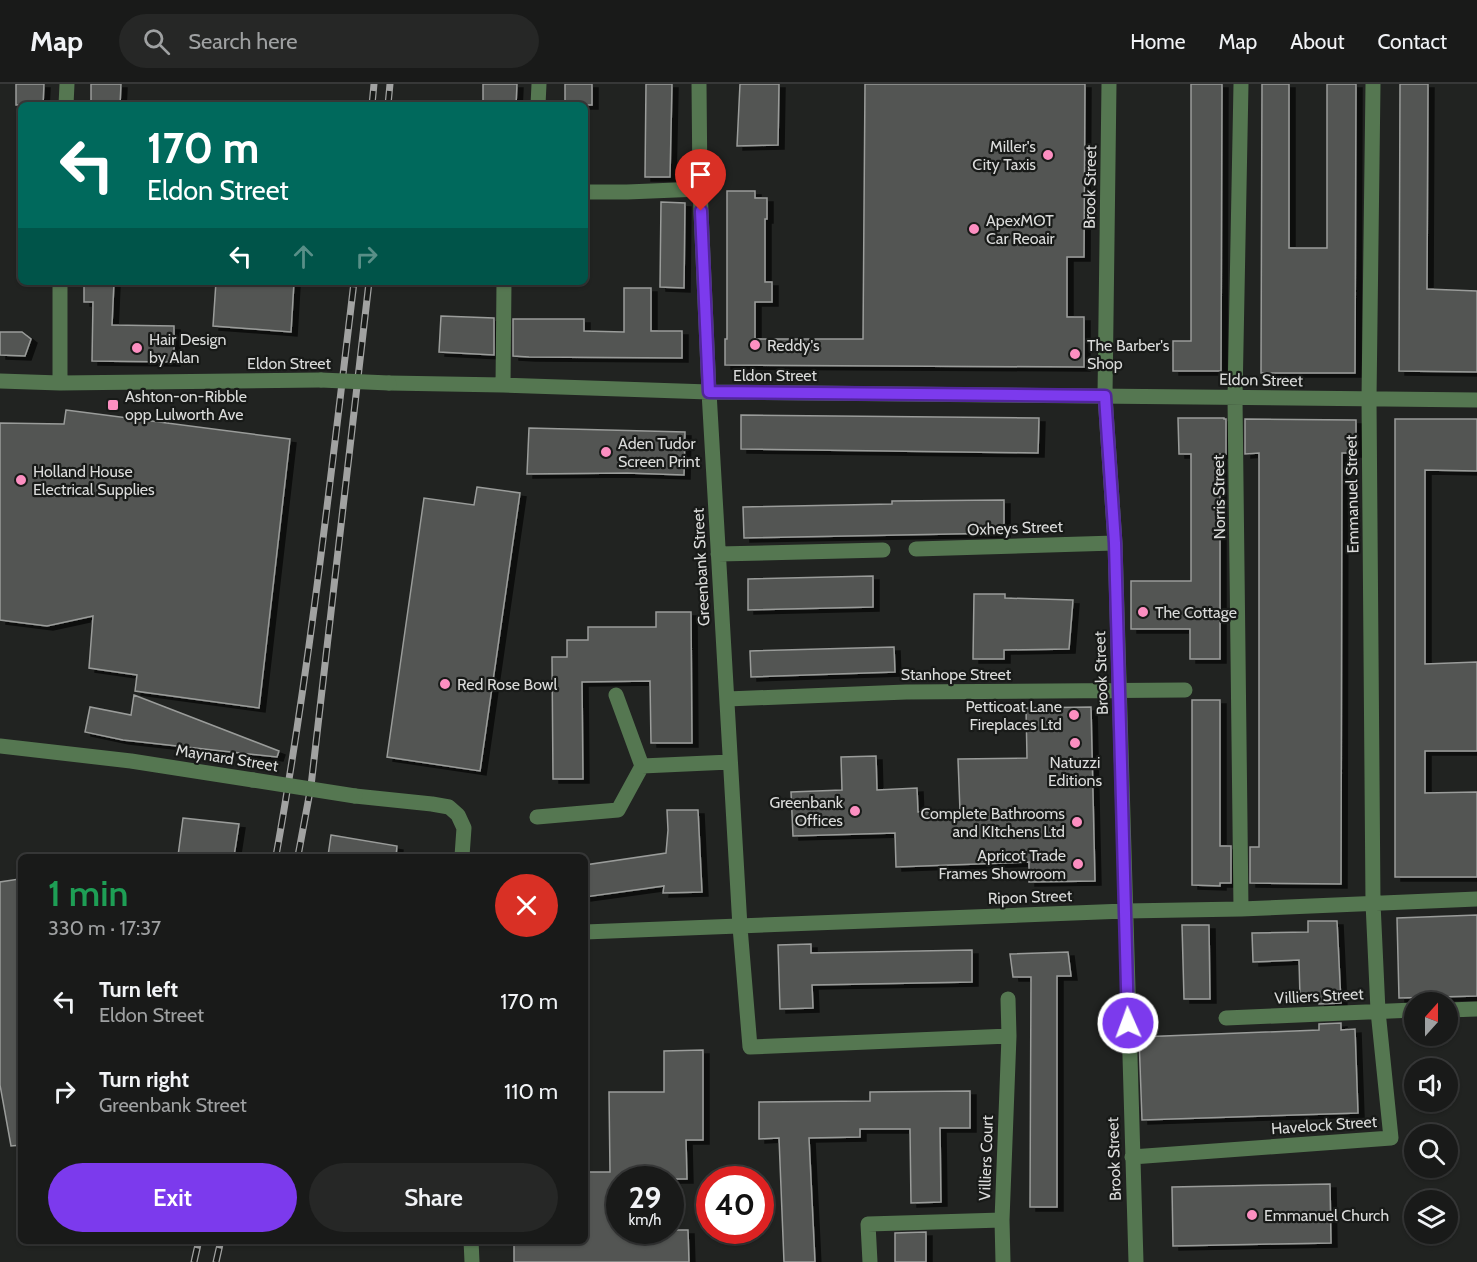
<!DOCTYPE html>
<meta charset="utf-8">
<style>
:root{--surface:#191a19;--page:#262726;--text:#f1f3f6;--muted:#9fa1a2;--line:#373838;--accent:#7c3aed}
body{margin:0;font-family:Cabin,sans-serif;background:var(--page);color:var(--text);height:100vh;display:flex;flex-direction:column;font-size:22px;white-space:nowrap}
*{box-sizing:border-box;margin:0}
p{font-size:20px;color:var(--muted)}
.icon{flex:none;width:33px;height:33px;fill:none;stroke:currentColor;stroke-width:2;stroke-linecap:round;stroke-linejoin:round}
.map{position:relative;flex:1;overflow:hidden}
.drawer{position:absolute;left:18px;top:770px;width:570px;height:390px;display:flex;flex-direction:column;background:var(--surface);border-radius:9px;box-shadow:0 2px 4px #0004,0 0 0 2px var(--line)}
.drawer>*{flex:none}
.guide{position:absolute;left:18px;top:18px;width:570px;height:183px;border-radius:9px;box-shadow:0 2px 4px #0004,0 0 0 2px var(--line);background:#00695c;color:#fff;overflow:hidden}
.needle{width:39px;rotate:21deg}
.buttons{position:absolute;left:1404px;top:908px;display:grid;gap:12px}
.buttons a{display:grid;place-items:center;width:54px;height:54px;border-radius:50%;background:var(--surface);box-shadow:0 2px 4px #0004,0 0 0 2px var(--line);font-size:30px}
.speed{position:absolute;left:606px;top:1082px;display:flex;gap:12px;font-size:30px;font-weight:700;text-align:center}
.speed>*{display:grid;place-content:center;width:78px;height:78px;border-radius:50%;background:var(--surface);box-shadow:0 2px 4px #0004,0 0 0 2px var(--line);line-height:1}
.speed small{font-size:15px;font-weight:400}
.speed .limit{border:9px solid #d22;background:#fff;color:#111}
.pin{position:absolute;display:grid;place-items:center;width:51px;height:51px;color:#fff;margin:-62px -26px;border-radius:50% 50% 50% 0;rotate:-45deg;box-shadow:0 0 6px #0007}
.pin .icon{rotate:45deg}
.me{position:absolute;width:66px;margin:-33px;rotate:358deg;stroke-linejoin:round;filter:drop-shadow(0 0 4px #0008)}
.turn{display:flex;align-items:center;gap:21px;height:126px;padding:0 30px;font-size:27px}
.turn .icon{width:78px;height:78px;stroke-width:2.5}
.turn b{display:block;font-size:42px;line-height:51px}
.lanes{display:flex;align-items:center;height:57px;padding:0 30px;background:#0003;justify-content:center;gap:30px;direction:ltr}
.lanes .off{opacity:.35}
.round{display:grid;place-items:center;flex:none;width:63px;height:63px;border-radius:32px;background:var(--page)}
.summary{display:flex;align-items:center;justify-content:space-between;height:102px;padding:0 30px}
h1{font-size:36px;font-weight:600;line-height:45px;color:#1e9e55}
.primary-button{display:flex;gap:12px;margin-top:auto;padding:12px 30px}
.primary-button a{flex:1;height:69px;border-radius:36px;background:var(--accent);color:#fff;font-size:24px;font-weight:600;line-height:69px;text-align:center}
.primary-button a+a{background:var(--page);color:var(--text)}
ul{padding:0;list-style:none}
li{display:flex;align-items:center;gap:18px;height:90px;padding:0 30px}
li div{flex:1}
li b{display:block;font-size:22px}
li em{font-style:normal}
header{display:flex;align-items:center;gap:36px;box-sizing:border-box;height:84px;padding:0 30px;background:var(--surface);border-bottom:2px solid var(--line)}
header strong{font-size:28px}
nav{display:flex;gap:33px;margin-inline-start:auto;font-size:21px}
.search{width:420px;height:54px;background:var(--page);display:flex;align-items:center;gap:15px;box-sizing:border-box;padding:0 21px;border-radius:33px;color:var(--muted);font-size:22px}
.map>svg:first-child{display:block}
</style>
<header>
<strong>Map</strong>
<div class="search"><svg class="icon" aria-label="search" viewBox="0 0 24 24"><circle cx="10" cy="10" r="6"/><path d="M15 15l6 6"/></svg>Search here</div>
<nav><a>Home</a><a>Map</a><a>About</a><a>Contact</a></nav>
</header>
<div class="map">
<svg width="1477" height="1178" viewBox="0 0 1477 1178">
<defs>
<filter id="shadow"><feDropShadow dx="6" dy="4" stdDeviation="0" flood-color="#0009"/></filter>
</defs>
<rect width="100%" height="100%" fill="#212321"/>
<path fill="#525452" stroke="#9a9c9a" stroke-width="1.5" filter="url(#shadow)" d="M 16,0 L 44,0 L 43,21 L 16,21 Z
M 91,0 L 121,0 L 120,21 L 91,21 Z
M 483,0 L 517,0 L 516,21 L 483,21 Z
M 565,0 L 592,0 L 592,21 L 565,21 Z
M 646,0 L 672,0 L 670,93 L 645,93 Z
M 740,0 L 779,0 L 778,61 L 737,62 Z
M 865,0 L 1085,0 L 1084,173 L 1067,173 L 1067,233 L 1084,233 L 1084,283 L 725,281 L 725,255 L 727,255 L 727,107 L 755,107 L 755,114 L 767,114 L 767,135 L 765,135 L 765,198 L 772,198 L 772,218 L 755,218 L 755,255 L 863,255 Z
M 1191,0 L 1222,0 L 1221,287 L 1173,287 L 1173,257 L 1191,257 Z
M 1262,0 L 1289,0 L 1289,164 L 1327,164 L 1327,0 L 1356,0 L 1355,289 L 1261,289 Z
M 1400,0 L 1428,0 L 1427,205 L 1477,207 L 1477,288 L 1399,287 Z
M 661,118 L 685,119 L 684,204 L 660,203 Z
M 84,198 L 114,198 L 112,241 L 174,242 L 174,278 L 92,277 L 93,218 L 84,218 Z
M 216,198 L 294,198 L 291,248 L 213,242 Z
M 624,204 L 651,204 L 651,247 L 682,247 L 682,274 L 529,273 L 513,272 L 513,235 L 584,235 L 584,247 L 624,248 Z
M 441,232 L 494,234 L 494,271 L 439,268 Z
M 0,248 L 22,248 L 31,255 L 25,272 L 0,271 Z
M 66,326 L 290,355 L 259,624 L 135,607 L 137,591 L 89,584 L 93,532 L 47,542 L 0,536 L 0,339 L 64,340 Z
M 741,331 L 1039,334 L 1038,369 L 741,365 Z
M 1178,334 L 1224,334 L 1224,335 L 1226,335 L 1226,370 L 1220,370 L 1220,575 L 1190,575 L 1190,545 L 1131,545 L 1131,497 L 1191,497 L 1191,370 L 1179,370 Z
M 1245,335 L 1356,336 L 1356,369 L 1342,369 L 1341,800 L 1250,799 L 1250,763 L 1259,763 L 1259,369 L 1245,370 Z
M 1395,335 L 1477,335 L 1477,387 L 1425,386 L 1425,580 L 1477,578 L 1477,667 L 1425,667 L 1425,709 L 1477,708 L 1477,793 L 1395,793 Z
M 529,344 L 685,348 L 684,391 L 627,389 L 527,390 Z
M 477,403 L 520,409 L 480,687 L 387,673 L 424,414 L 474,421 Z
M 1004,416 L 1004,449 L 744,454 L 743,423 L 892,420 L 892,417 Z
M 873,492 L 873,523 L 748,526 L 748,495 Z
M 974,510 L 1005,510 L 1005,514 L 1073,516 L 1069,565 L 1004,566 L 1004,575 L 973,575 Z
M 656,528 L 691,528 L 692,659 L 651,659 L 650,597 L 582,598 L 583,695 L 553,695 L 552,573 L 567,573 L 567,556 L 588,556 L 588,543 L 656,543 Z
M 894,563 L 895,588 L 751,593 L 750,567 Z
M 134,611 L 279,667 L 277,673 L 123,656 L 85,648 L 90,623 L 131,631 Z
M 1192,616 L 1220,616 L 1220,762 L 1231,762 L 1231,799 L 1220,799 L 1220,802 L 1192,801 Z
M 1091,623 L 1095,797 L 1029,798 L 1029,778 L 896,783 L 895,749 L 793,752 L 791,708 L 842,706 L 841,673 L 876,672 L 877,706 L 917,704 L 918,728 L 960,727 L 958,675 L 1027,674 L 1026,624 Z
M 667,726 L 698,726 L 702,808 L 663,809 L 664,802 L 585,813 L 585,781 L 666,769 L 668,746 Z
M 183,734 L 239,740 L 234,772 L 178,772 Z
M 331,751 L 397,762 L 396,772 L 328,772 Z
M 19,795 L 21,809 L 21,1061 L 11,1062 L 0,1001 L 0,798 Z
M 1477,831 L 1477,912 L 1399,914 L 1397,834 Z
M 1308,837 L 1337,837 L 1341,919 L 1319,920 L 1318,913 L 1300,913 L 1299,876 L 1253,878 L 1252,849 L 1308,848 Z
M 1182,841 L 1209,841 L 1210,915 L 1184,915 Z
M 811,860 L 811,869 L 972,866 L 972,898 L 812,901 L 813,924 L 780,925 L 778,861 Z
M 1068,868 L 1071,892 L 1057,892 L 1057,1123 L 1030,1123 L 1031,893 L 1013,893 L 1010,870 Z
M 1341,939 L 1341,946 L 1355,945 L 1358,1029 L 1142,1036 L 1139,953 L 1319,946 L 1319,940 Z
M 703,966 L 703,1056 L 686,1056 L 687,1095 L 620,1095 L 620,1146 L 688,1146 L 689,1178 L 514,1178 L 514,1156 L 585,1156 L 585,1088 L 610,1088 L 609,1008 L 664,1008 L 664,967 Z
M 970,1007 L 970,1044 L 940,1044 L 941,1118 L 911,1119 L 910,1045 L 860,1045 L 860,1053 L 809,1054 L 815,1178 L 784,1178 L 779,1054 L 759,1055 L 759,1018 L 870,1017 L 870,1008 Z
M 1330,1100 L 1331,1159 L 1173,1162 L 1172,1103 Z
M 926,1148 L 926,1178 L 895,1178 L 895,1149 Z"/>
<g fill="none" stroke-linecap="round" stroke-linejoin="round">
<path stroke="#557751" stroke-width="15" d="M 699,0 L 700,105 L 709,308 L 740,843 L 750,963 L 1009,952
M 1109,0 L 1105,312 L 1115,459 L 1136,1178
M 1241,0 L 1235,314 L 1241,825
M 66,21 L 67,0
M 538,21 L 539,0
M 585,108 L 627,108 L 700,105
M 0,297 L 60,299 L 321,296
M 60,299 L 60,198
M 389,299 L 503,301 L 709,308 L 1477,316
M 503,301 L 504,198
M 916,465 L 1115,459
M 718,470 L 883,466
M 616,611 L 642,682
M 727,615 L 906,608 L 1185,606
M 0,662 L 131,677 L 253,696
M 355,712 L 432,720 L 449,723 L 458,731 L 464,744 L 462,772
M 537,733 L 618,726 L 642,682 L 730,678
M 585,848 L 1125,827 L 1241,825 L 1477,815
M 1448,926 L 1477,925
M 1226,934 L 1414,926
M 1132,1073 L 1391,1054 L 1378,927 L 1373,819 L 1369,315 L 1373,0
M 1002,1136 L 1003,1178
M 471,1156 L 472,1178
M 870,1178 L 868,1140 L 1002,1136 L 1009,952 L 1008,915"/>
<g stroke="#a1a2a1" stroke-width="7">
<path id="rail" d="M 372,21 L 374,0
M 388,21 L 390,0
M 276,772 C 310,582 331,390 354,198
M 298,772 L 311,702 L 369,198
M 194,1178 L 199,1156
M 216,1178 L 221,1156"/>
</g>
<use href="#rail" stroke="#181a18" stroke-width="4.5" stroke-dasharray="14" stroke-linecap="butt"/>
<path stroke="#557751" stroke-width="15" d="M 321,296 L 389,299
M 253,696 L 355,712"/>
</g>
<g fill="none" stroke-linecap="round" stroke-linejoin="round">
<g stroke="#51269a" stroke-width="15">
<path id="route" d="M 701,127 L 709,308 L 1105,312 L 1115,459 L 1128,939"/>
</g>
<use href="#route" stroke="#7c3aed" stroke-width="10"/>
</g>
<g fill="#fc8fc1" stroke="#181a18" stroke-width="2">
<circle cx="1048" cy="71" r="6"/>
<circle cx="974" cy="145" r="6"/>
<circle cx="755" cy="261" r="6"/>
<circle cx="137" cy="264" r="6"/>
<circle cx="1075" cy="270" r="6"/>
<rect x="107" y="315" width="12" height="12" rx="3"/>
<circle cx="606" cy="368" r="6"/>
<circle cx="21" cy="396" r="6"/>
<circle cx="1143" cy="528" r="6"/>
<circle cx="445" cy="600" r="6"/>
<circle cx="1074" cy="631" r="6"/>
<circle cx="1075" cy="659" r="6"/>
<circle cx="855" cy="727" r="6"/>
<circle cx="1077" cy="738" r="6"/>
<circle cx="1078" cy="780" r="6"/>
<circle cx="1252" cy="1131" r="6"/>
</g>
<g text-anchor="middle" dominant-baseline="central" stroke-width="4.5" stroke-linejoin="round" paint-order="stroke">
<g font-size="16" fill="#dadbda" stroke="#181a18" text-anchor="start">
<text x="1036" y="62" text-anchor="end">Miller's<tspan x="1036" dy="18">City Taxis</tspan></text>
<text x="986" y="136">ApexMOT<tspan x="986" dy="18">Car Reoair</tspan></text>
<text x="149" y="255">Hair Design<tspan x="149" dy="18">by Alan</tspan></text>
<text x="767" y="261">Reddy's</text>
<text x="1087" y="261">The Barber's<tspan x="1087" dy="18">Shop</tspan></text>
<text x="125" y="312">Ashton-on-Ribble<tspan x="125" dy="18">opp Lulworth Ave</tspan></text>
<text x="618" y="359">Aden Tudor<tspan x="618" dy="18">Screen Print</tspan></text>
<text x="33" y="387">Holland House<tspan x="33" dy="18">Electrical Supplies</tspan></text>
<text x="1155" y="528">The Cottage</text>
<text x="457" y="600">Red Rose Bowl</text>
<text x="1062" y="622" text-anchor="end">Petticoat Lane<tspan x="1062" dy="18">Fireplaces Ltd</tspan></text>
<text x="1075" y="678" text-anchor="middle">Natuzzi<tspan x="1075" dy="18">Editions</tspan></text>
<text x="843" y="718" text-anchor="end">Greenbank<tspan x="843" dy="18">Offices</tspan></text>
<text x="1065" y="729" text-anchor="end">Complete Bathrooms<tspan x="1065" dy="18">and KItchens Ltd</tspan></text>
<text x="1066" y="771" text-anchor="end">Apricot Trade<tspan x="1066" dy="18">Frames Showroom</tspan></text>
<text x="1264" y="1131">Emmanuel Church</text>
</g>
<g font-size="16" fill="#dadbda" stroke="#181a18">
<text transform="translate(1090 103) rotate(-89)">Brook Street</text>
<text x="289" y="279">Eldon Street</text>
<text x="775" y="291">Eldon Street</text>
<text transform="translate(1261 296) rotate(1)">Eldon Street</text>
<text transform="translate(1352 410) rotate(-91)">Emmanuel Street</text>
<text transform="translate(1219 413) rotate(-91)">Norris Street</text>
<text transform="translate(1015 444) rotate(-2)">Oxheys Street</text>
<text transform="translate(701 483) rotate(-93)">Greenbank Street</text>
<text transform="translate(1101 589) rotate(-92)">Brook Street</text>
<text x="956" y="590">Stanhope Street</text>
<text transform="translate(227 674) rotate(9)">Maynard Street</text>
<text transform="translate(1030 813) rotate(-2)">Ripon Street</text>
<text transform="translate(1319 912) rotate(-3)">Villiers Street</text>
<text transform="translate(1324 1041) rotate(-4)">Havelock Street</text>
<text transform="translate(986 1074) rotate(-88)">Villiers Court</text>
<text transform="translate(1114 1075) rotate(-92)">Brook Street</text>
</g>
</g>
</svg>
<div class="buttons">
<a><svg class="needle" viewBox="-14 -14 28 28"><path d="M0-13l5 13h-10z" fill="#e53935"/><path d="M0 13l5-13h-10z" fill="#9fa1a2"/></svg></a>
<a><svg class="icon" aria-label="sound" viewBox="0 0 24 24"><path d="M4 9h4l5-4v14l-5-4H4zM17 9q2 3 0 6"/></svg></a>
<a><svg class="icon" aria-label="search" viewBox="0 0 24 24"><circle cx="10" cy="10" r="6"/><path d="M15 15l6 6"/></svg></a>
<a><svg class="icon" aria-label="layers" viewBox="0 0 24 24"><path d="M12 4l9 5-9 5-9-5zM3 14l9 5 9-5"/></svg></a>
</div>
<div class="speed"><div>29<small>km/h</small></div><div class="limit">40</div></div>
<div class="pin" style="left:701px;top:127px;background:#d93025"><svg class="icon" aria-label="arrive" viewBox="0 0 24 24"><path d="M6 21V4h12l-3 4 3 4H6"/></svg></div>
<svg class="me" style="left:1128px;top:939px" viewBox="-20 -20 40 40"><circle r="17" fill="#7c3aed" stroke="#fff" stroke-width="3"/><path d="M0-11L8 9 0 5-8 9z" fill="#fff"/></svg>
<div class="guide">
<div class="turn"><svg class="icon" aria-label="left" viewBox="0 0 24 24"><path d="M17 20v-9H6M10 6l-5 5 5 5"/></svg><div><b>170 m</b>Eldon Street</div></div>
<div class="lanes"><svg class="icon" aria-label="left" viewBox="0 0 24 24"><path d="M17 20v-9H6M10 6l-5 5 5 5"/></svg><svg class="icon off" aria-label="ahead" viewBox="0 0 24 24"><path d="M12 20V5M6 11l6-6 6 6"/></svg><svg class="icon off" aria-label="right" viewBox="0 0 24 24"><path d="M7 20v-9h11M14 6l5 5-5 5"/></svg></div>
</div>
<section class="drawer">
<div class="summary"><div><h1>1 min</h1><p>330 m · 17:37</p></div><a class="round" style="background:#d93025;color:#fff"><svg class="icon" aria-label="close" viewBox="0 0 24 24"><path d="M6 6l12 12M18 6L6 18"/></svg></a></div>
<ul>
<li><svg class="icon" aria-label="left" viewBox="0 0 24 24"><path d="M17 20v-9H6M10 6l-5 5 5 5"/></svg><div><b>Turn left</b><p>Eldon Street</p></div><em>170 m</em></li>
<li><svg class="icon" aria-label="right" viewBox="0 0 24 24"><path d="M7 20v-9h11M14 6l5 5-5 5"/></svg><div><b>Turn right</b><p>Greenbank Street</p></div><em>110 m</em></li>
</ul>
<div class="primary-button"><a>Exit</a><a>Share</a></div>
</section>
</div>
